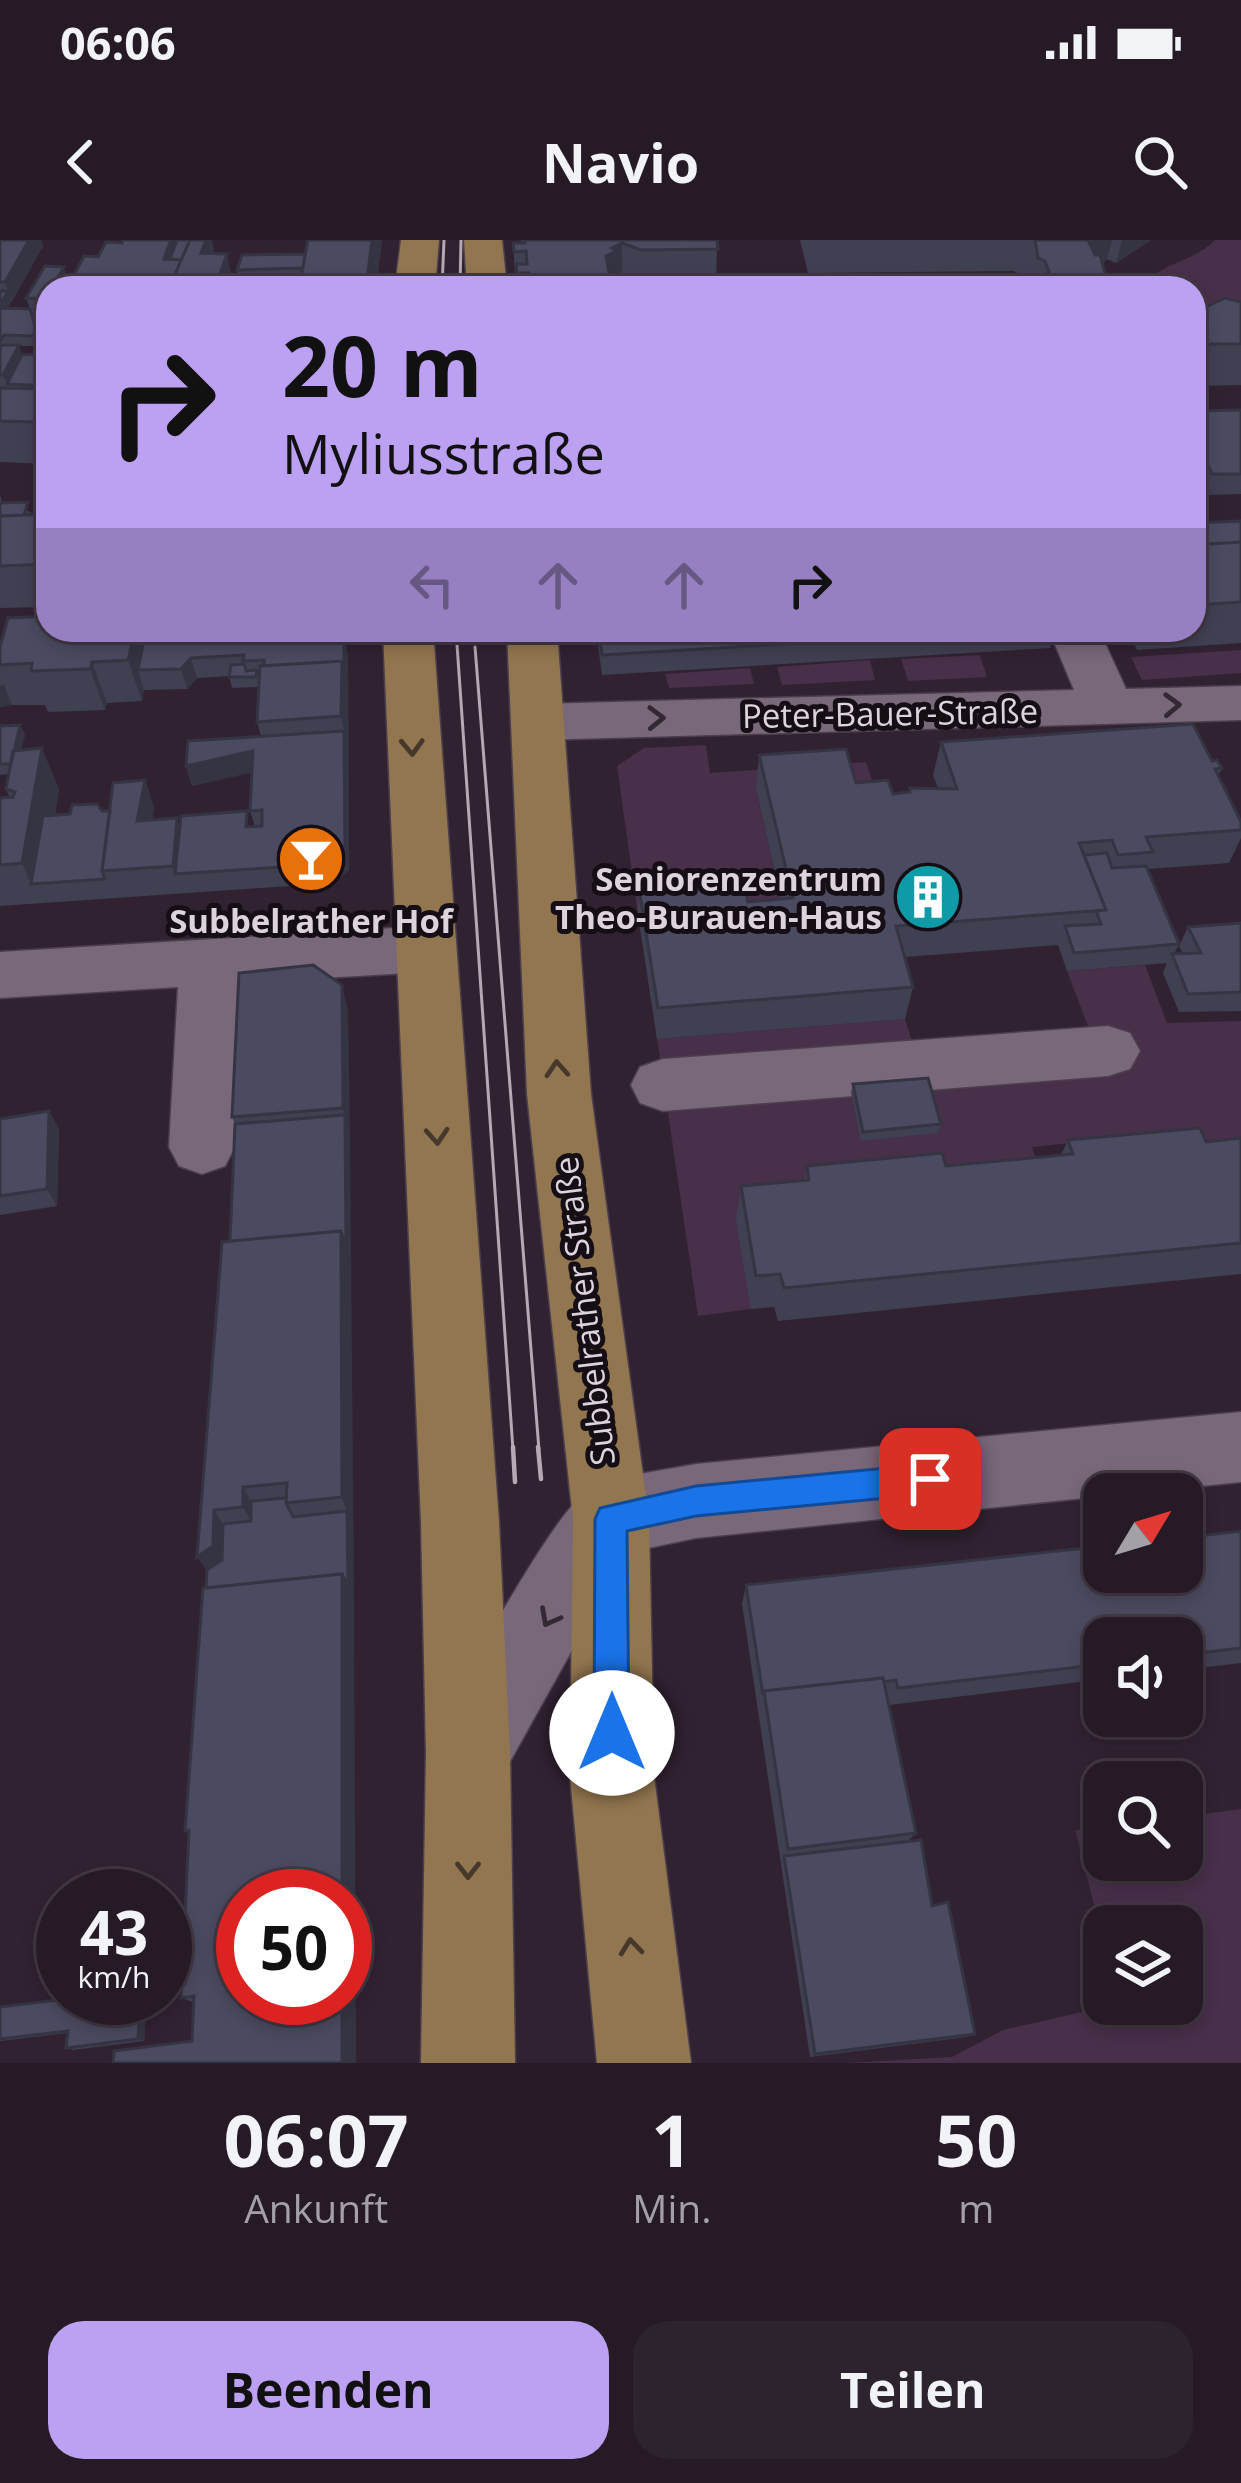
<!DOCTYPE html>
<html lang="de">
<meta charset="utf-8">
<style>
:root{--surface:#251a26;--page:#2d232e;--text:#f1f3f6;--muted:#a3a1a7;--line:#423843;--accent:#bca0f2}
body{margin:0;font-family:"Open Sans",sans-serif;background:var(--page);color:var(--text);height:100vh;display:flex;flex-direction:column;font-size:45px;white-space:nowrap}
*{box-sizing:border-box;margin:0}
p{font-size:39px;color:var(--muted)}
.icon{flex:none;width:66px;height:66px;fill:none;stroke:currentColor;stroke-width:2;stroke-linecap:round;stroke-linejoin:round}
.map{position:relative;height:1823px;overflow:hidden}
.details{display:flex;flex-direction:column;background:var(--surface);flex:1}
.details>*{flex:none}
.banner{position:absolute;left:36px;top:36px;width:1170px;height:366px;border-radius:36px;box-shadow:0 6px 18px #0003,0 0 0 3px var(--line);background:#bca0f2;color:#111;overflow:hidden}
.needle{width:78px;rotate:52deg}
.tools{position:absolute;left:1083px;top:1233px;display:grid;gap:24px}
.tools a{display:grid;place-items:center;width:120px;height:120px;border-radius:24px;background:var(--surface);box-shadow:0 6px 18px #0003,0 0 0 3px var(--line);font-size:60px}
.speed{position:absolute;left:36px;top:1629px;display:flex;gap:24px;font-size:60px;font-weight:700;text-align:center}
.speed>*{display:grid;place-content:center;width:156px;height:156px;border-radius:50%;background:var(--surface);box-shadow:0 6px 18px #0003,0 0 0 3px var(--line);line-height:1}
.speed small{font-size:30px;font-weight:400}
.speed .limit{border:18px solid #d22;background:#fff;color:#111}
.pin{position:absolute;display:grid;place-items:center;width:102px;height:102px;color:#fff;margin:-51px;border-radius:24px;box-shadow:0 6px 18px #0006}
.me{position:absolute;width:132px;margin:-66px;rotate:0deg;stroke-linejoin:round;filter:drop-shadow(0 0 9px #0008)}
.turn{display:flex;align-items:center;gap:42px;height:252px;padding:0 48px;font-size:54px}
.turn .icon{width:156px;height:156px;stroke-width:2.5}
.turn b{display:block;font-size:84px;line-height:102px}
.lanes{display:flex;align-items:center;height:114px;padding:0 48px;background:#0003;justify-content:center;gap:60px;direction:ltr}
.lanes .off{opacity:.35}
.eta{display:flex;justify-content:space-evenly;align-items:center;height:204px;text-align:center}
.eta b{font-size:72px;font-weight:700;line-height:84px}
.cta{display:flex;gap:24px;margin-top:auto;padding:24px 48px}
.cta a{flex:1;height:138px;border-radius:36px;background:var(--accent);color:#111;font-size:48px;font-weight:700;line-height:138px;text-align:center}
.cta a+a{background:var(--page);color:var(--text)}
.status{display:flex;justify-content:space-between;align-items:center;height:84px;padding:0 60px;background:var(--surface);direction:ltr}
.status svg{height:33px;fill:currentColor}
header{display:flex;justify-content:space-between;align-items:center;height:156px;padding:0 48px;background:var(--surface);font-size:54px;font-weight:700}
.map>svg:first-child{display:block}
</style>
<div class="status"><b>06:06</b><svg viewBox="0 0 49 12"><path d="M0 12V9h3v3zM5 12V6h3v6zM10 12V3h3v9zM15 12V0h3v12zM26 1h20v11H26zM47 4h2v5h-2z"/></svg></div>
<header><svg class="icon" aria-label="back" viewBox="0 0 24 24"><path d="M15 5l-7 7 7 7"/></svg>Navio<svg class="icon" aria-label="search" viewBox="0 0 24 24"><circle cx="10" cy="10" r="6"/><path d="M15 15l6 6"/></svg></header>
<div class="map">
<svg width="1241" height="1823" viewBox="0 0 1241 1823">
<rect width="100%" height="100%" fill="#312232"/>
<path fill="#482f4a" d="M 1215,0 L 1241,0 L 1241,62 L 1204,89 L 1194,90 L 1194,48 L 1141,48 C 1161,21 1193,23 1215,0 Z
M 1241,410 L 1241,433 L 1142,440 L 1131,417 Z
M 980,415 L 987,437 L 908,441 L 901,419 Z
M 870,420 L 875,440 L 782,445 L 777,427 Z
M 750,428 L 754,444 L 669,448 L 665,434 Z
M 706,505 L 710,533 L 866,522 L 872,540 L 756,549 L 788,691 L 638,675 L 617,526 L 644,508 Z
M 1145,725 L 1167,783 L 1241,781 L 1241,932 L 1128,897 L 1032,907 L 1041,936 L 751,1069 L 698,1076 L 657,799 L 905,779 L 915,811 L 1091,794 L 1067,731 Z
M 1241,1569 L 1241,1823 L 846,1823 L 952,1817 L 1003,1790 L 1118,1764 L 1182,1764 L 1182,1686 L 1104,1686 L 1104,1704 L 1075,1590 L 1104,1587 L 1104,1620 L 1182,1620 L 1182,1577 Z"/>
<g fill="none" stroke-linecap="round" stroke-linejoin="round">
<g stroke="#4b3f4c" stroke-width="3">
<path id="minor" d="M 1049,390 L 1099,390 L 1126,449 L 1241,446 L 1241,480 L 539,500 L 520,495 L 512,482 L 520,469 L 539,464 L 1074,450 Z
M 426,686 L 447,693 L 456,709 L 447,725 L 426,732 L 239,743 L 235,907 L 225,926 L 202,934 L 179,926 L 169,907 L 178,747 L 0,758 L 0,712 Z
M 1108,786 L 1130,793 L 1140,811 L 1130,829 L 1108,836 L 663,871 L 640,863 L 631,845 L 640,827 L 663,819 Z
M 1241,1172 L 1241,1242 L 696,1298 L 634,1311 L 605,1351 L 498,1543 L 468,1555 L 438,1543 L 426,1513 L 438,1483 C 464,1441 555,1269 588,1251 C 619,1234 662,1231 696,1224 Z"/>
</g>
<g stroke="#4b3f4c" stroke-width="3">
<path id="major" d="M 401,0 L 439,0 L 435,48 L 395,48 Z
M 464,0 L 502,0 L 507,48 L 467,48 Z
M 383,390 L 433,390 L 499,1282 L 510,1513 L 515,1823 L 421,1823 L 426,1513 L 421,1282 Z
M 507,390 L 557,390 L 591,854 L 649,1279 L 654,1536 L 691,1823 L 597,1823 L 570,1536 L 573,1279 L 527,854 Z"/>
</g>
<use href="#minor" fill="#79687a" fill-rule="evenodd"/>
<use href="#major" fill="#92764f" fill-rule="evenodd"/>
<path stroke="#b4a9b4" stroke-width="3" d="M 442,48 L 444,0
M 460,48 L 461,0
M 456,390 L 513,1210
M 475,407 L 539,1210"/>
<path stroke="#b4a9b4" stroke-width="4.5" d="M 513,1207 L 515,1242
M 538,1207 L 541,1239"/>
</g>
<path fill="#404053" d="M 0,0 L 41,0 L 43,6 L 7,69 L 30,69 L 26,58 L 48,59 L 48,99 L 40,99 L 36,106 L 19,106 L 22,115 L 48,113 L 48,224 L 0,222 Z
M 308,0 L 382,0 L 376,48 L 301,39 L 239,40 L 237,30 L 305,14 Z
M 521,0 L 717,0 L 716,48 L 634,48 L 622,44 L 617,48 L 516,48 L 513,3 L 522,3 Z
M 800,0 L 1151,0 L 1116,23 L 1107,19 L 1102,24 L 1109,48 L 1027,48 L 1025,36 L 1013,31 L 808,33 Z
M 1241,62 L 1241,145 L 1194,146 L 1194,63 L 1206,67 Z
M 1241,170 L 1241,254 L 1205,255 L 1194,229 L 1194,171 Z
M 0,254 L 2,263 L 31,272 L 31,275 L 48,274 L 48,367 L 0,368 Z
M 1241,281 L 1241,403 L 1137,410 L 1128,390 L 1194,390 L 1194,283 Z
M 596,390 L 1055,390 L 1050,408 L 602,435 Z
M 145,395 L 344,397 L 348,417 L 349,630 L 333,643 L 0,666 L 0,558 L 10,558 L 6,549 L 9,534 L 0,535 L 0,486 L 20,485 L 25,495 L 21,510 L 59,549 L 55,575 L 110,571 L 145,540 L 154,568 L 152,580 L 180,586 L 255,586 L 250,571 L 252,532 L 192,546 L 186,526 L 261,496 L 257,482 L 259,447 L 232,448 L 229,436 L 197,438 L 187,449 L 144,450 L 142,461 L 107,463 L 105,470 L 48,472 L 45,465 L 12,465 L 0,467 L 0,400 Z
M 941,502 L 1212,521 L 1222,528 L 1218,536 L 1241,582 L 1241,598 L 1229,623 L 1147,629 L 1179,704 L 1174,714 L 1183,714 L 1179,706 L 1188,687 L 1241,683 L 1241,771 L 1179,772 L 1163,733 L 1167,723 L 1067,731 L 1058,705 L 905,717 L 913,747 L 905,779 L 657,799 L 638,675 L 638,642 L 748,662 L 781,659 L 756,549 L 759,515 L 893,554 L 909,552 L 910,548 L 938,548 L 933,535 Z
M 348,771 L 356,1823 L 113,1823 L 192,1801 L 193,1762 L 181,1758 L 207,1330 L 197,1317 L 230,1001 L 235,884 L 232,877 Z
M 853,844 L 941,884 L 938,893 L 861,901 L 851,853 Z
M 49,871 L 59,889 L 57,966 L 0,975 L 0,879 Z
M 1241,898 L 1241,1034 L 778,1081 L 774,1067 L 751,1069 L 736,981 L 741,946 L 804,940 L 807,926 L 946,926 L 1061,915 L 1068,900 L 1206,902 Z
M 1241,1291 L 1241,1423 L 1182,1430 L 1182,1398 L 1104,1398 L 1104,1439 L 889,1465 L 916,1593 L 908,1601 L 975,1794 L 967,1797 L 810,1817 L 742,1364 L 746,1345 Z
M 74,1758 L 147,1758 L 144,1801 L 73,1810 L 66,1808 L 68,1793 L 0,1801 L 0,1767 Z"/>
<path fill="#343443" d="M 29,0 L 41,0 L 43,6 L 12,62 L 5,42 Z
M 171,0 L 178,0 L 175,22 L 164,19 Z
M 206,0 L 212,0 L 214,10 L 210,17 L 201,13 Z
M 372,0 L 382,0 L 376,48 L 366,48 Z
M 1086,0 L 1112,0 L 1107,19 L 1092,33 Z
M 1122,0 L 1151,0 L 1116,23 Z
M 622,3 L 622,44 L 617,48 L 604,48 L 606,16 L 612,8 Z
M 227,14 L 234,48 L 215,48 Z
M 64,27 L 70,48 L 53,46 Z
M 8,51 L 11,62 L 2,79 L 0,65 Z
M 36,89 L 39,99 L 36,106 L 33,96 Z
M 19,105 L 26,125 L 7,144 L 3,135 Z
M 48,157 L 48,204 L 43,203 L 48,220 L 35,182 Z
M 135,390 L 143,390 L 151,415 L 138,430 L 144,450 L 142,461 L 128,420 Z
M 344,397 L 348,417 L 349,630 L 333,643 L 329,624 L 344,491 L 341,476 L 342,421 Z
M 191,418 L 197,438 L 187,449 L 181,429 Z
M 92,422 L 107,463 L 105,470 L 90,429 Z
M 4,445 L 12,465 L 0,467 L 0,446 Z
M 20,485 L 25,495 L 16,534 L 11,524 Z
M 42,508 L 59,549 L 43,643 L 31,644 L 22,623 Z
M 253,511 L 258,531 L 192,546 L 186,526 Z
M 145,540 L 154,568 L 146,608 L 137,581 Z
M 177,578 L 186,606 L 175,634 L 173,626 Z
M 342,745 L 348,771 L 350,892 L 343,868 Z
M 49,871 L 59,889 L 57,966 L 47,949 Z
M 345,875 L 350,892 L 354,1358 L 348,1346 L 347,1271 L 342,1257 L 341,991 Z
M 243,1247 L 258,1274 L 258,1294 L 243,1267 Z
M 214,1270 L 231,1297 L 215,1342 L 197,1317 Z
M 342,1334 L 354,1358 L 356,1823 L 342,1823 L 342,1758 L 345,1758 L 345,1656 L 342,1656 Z
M 141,1758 L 147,1758 L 144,1801 L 138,1799 Z"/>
<path fill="#4a4b60" stroke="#343443" stroke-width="3" d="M 0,0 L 29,0 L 5,42 L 0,42 Z
M 123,0 L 171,0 L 164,19 L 181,20 L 170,48 L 70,47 L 67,37 L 73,37 L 84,16 L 98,17 L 106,2 L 122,3 Z
M 177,0 L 190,0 L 181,20 L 170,19 Z
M 190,0 L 206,0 L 201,13 L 227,14 L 215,48 L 170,46 Z
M 308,0 L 372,0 L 366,48 L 299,48 Z
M 524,0 L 717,0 L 718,9 L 641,10 L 622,3 L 612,8 L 617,11 L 606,16 L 611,44 L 604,48 L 519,48 L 518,42 L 530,41 L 529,33 L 517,33 L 516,24 L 527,24 L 526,11 L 514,12 L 513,3 L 525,3 Z
M 1035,0 L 1088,0 L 1095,15 L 1100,15 L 1109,48 L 1049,47 L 1045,35 L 1049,32 L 1045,21 L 1038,18 Z
M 305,14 L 303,28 L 237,30 L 242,15 Z
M 45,26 L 64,27 L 53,46 L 83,48 L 48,48 L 48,59 L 26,58 Z
M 0,51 L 8,51 L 0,65 Z
M 1225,58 L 1241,62 L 1241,104 L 1194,104 L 1194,63 L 1206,67 Z
M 0,68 L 30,69 L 36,89 L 33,96 L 4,95 L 0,101 Z
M 0,105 L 19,105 L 3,135 L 0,135 Z
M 48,113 L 48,146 L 7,144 L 22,115 Z
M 0,148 L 48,149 L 48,157 L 35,182 L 0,181 Z
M 1241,170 L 1241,234 L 1212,234 L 1199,205 L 1194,206 L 1194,171 Z
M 28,262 L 24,275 L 0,276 L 0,263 Z
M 48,274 L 48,324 L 0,326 L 0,276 Z
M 1241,281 L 1241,302 L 1194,305 L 1194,283 Z
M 1241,302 L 1241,362 L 1194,365 L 1194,305 Z
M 48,376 L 48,390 L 135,390 L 128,420 L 92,422 L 90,429 L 31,431 L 32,423 L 0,425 L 0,407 L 8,378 Z
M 281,390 L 332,390 L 344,397 L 344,435 L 342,421 L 264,426 L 264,420 L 243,421 L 244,415 L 191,418 L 181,429 L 138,430 L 145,395 Z
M 599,390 L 1015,390 L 602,415 Z
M 342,421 L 341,476 L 257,482 L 260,426 Z
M 244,424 L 246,431 L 257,430 L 256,437 L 229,437 L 231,425 Z
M 1193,484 L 1212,521 L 1217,520 L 1222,528 L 1215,529 L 1241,582 L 1241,590 L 1146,597 L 1153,612 L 1118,615 L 1112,600 L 1079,603 L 1106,670 L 896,686 L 913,747 L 658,768 L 638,642 L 742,634 L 748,662 L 793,658 L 759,515 L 846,509 L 856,543 L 888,540 L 893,554 L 910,552 L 910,548 L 957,549 L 941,502 Z
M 20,485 L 11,524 L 0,524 L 0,486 Z
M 344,491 L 345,611 L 329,624 L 175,634 L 181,576 L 247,571 L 246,587 L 262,586 L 262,570 L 250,571 L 253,511 L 186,526 L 188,501 Z
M 42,508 L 22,623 L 0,625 L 0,558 L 13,557 L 15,552 L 6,549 L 13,511 Z
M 145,540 L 137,581 L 177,578 L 173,626 L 102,631 L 113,543 Z
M 97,564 L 102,571 L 110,571 L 102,631 L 105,639 L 31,644 L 43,576 L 70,574 L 72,565 Z
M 1107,613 L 1112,628 L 1146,626 L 1179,704 L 1074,713 L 1065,686 L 1101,684 L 1096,671 L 1106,670 L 1084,615 Z
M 1241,683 L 1241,752 L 1188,754 L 1172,714 L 1201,713 L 1188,687 Z
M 313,725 L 342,745 L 343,868 L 232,877 L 239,733 Z
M 928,838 L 941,884 L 863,892 L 853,844 Z
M 49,871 L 47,949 L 0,956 L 0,879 Z
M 345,875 L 346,1009 L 341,991 L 230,1001 L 235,884 Z
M 1200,888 L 1206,902 L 1241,898 L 1241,1003 L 784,1048 L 780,1034 L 756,1036 L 741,946 L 809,940 L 807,926 L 942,913 L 946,926 L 1073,914 L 1068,900 Z
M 341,991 L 342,1257 L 286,1263 L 287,1243 L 243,1247 L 243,1267 L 214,1270 L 213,1306 L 197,1317 L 222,1002 Z
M 286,1258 L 286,1263 L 293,1277 L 347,1271 L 348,1346 L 342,1334 L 206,1348 L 207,1330 L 222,1320 L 223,1284 L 251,1281 L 251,1261 Z
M 1241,1291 L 1241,1408 L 1182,1415 L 1182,1398 L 1104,1398 L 1104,1424 L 898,1448 L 896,1440 L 884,1442 L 883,1438 L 764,1451 L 763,1455 L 746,1345 L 1104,1306 L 1104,1332 L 1182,1332 L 1182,1298 Z
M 342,1334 L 342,1656 L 243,1656 L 243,1758 L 342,1758 L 342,1823 L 113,1823 L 114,1811 L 192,1801 L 194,1756 L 181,1758 L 189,1590 L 185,1591 L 203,1348 Z
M 883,1438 L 916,1593 L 788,1609 L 764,1451 Z
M 921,1600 L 932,1666 L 948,1662 L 975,1794 L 815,1814 L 784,1616 Z
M 74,1758 L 141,1758 L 138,1799 L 66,1808 L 68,1791 L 0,1799 L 0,1767 Z"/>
<defs><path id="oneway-chevron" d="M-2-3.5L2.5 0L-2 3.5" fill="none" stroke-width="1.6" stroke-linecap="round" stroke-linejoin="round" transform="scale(3)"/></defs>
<g stroke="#332933">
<use href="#oneway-chevron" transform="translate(1172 465) rotate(-2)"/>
<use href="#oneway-chevron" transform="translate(656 478) rotate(-1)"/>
<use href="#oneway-chevron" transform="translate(549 1378) rotate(118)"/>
</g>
<g stroke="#47382c">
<use href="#oneway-chevron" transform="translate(412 507) rotate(88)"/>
<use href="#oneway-chevron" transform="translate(557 829) rotate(-94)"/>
<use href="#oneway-chevron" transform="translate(437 896) rotate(86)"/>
<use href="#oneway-chevron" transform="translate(468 1630) rotate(90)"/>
<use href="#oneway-chevron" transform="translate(631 1707) rotate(-96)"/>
</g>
<path fill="#1a73e8" stroke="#114b97" stroke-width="3" d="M 930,1224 L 941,1228 L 946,1239 L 941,1249 L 930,1254 L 696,1276 L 627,1291 L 629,1493 L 624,1505 L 612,1510 L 600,1505 L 594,1493 L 595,1279 L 600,1268 L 696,1246 Z"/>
<defs>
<g id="bar-disc" transform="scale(3.45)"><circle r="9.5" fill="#e8710a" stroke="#150e15"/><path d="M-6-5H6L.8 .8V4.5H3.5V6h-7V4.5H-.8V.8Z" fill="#fff"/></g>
<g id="building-disc" transform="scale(3.45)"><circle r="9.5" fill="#0f9aa8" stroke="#150e15"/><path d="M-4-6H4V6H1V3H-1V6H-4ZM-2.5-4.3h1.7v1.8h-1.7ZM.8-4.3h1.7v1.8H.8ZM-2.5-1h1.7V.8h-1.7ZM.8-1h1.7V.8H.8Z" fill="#fff"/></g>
</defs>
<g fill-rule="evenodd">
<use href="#bar-disc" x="311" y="619"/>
<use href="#building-disc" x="928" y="657"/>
</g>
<g text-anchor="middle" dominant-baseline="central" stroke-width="10" stroke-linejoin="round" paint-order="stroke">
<g font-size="33" fill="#ddd3dd" stroke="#150e15">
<text transform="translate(890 473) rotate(-1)">Peter-Bauer-Straße</text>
<text transform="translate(584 1071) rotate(-97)">Subbelrather Straße</text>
</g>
<g font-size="33" font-weight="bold" fill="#ddd3dd" stroke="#150e15" text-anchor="end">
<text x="882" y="638">Seniorenzentrum<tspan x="882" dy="38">Theo-Burauen-Haus</tspan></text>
<text x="311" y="680" text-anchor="middle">Subbelrather Hof</text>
</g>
</g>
</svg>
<div class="tools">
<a><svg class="needle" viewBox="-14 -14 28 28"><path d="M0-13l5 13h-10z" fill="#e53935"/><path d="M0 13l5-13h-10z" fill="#a3a1a7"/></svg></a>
<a><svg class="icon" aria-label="sound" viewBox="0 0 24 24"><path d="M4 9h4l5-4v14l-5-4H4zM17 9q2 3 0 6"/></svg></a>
<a><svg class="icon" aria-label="search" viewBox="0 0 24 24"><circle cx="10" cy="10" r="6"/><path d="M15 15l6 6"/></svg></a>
<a><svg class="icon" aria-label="layers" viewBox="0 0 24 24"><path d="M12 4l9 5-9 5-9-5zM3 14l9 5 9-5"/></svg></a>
</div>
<div class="speed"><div>43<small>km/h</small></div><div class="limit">50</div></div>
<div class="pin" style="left:930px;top:1239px;background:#d93025"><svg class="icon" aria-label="arrive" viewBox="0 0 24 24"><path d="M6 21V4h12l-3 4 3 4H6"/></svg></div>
<svg class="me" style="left:612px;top:1493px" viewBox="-20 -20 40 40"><circle r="19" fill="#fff"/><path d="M0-13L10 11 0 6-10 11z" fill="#1a73e8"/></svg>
<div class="banner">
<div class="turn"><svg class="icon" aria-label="right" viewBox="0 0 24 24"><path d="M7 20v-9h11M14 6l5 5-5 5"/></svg><div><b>20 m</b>Myliusstraße</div></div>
<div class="lanes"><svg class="icon off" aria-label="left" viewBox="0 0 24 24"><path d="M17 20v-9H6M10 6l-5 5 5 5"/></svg><svg class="icon off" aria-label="ahead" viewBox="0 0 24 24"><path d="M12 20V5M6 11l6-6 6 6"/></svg><svg class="icon off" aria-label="ahead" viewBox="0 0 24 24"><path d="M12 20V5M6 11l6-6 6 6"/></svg><svg class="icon" aria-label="right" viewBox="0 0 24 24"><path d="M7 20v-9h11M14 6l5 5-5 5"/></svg></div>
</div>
</div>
<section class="details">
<div class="eta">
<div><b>06:07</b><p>Ankunft</p></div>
<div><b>1</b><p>Min.</p></div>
<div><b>50</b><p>m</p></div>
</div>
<div class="cta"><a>Beenden</a><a>Teilen</a></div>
</section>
